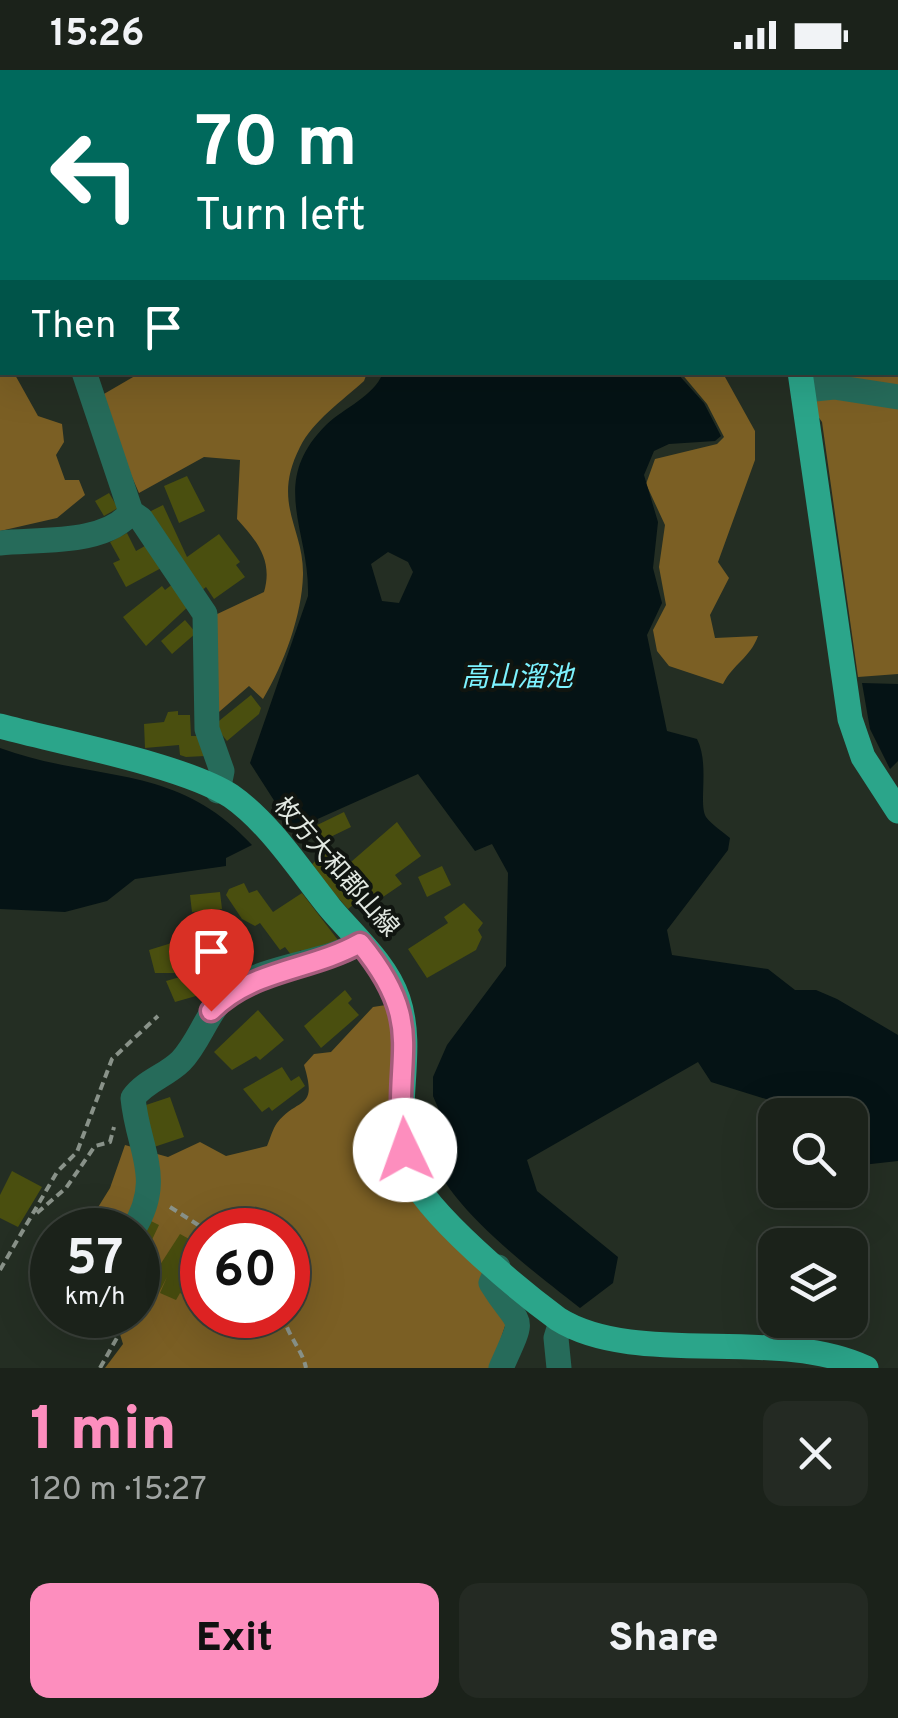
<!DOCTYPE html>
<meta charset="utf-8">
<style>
:root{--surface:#1b221a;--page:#242a23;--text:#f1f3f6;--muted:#a0a4a2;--line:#393f39;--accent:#fd8ebe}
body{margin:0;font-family:Overpass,"Noto Sans JP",sans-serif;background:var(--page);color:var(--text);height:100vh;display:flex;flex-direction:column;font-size:38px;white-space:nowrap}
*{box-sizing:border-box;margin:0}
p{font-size:32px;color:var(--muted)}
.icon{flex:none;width:55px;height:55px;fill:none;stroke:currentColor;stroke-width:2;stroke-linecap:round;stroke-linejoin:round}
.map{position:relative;height:1298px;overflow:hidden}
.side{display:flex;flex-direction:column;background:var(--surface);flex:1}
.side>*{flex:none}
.top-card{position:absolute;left:0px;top:0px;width:900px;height:305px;box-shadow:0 10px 40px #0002,0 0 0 2px var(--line);background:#00695c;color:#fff;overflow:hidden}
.controls{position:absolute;left:758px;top:1028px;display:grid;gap:20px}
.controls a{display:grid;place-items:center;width:110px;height:110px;border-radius:20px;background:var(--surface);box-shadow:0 10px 40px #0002,0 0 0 2px var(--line);font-size:50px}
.speed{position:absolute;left:30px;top:1138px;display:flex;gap:20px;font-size:50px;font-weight:700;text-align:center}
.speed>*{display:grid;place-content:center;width:130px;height:130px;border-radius:50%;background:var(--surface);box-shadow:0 10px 40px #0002,0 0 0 2px var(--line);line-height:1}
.speed small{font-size:25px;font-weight:400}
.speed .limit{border:15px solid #d22;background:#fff;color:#111}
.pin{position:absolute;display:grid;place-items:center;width:85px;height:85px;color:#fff;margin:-102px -42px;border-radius:50% 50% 50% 0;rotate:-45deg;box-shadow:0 0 10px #0007}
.pin .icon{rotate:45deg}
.me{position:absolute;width:110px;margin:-55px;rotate:357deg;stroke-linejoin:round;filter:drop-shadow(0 0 8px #0008)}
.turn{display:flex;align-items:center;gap:35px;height:210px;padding:0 30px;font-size:45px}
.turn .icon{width:130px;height:130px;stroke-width:2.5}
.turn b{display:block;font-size:70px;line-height:85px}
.then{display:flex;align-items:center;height:95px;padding:0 30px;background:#0003;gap:20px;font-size:38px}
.round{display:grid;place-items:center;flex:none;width:105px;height:105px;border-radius:20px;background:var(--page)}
.head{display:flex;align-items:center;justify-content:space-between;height:170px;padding:0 30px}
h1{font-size:60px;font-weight:800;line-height:75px;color:var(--accent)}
.button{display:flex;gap:20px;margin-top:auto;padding:20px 30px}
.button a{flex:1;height:115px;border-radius:20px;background:var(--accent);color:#111;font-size:40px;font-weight:800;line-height:115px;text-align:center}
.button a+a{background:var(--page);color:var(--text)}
.status{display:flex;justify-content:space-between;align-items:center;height:70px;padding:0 50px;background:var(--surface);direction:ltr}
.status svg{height:28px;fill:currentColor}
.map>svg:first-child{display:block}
</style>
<div class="status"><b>15:26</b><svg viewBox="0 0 49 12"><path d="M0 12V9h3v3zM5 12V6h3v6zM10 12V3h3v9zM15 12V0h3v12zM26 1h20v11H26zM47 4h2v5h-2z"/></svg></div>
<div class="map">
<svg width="898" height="1298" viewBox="0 0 898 1298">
<rect width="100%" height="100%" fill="#242e23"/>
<path fill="#7b5f24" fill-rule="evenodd" d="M 898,18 L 898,604 L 858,607 L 822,352 L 787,303 L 898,302 Z
M 0,270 L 2,302 L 14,303 L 38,346 L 62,354 L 64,372 L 56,385 L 65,410 L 79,410 L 85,425 L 57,448 L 0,461 Z
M 140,303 L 367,303 L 364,311 C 342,331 313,351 300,377 C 271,434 304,457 303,505 C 302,545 284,594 263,629 L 249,616 L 212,648 L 213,546 L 264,522 C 273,491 258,472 237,449 L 240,390 L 204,387 L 139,423 L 97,328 Z
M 681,303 L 733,303 L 725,307 L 755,361 L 755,390 L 718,492 L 729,508 L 710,545 L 715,568 L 758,566 C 750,588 733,594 723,614 L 669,596 L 657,581 L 653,560 L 666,535 L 659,497 L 665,455 L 646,414 L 655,389 L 717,374 L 724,367 L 707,334 Z
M 386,935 L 393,952 L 405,1119 L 422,1143 L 482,1201 L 507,1250 L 491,1298 L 105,1298 L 123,1274 L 114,1245 L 138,1245 L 138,1160 L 84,1160 L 110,1118 L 125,1075 L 168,1087 L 200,1072 L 226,1086 L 267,1076 C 270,1069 273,1058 277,1053 C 299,1026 318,1041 304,995 L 314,984 L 331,982 L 373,937 ZM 202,1160 L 288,1160 L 288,1245 L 202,1245 Z"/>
<path fill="#051315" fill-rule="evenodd" d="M 383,303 L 677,303 L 704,333 L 721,366 L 715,371 L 669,374 L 654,381 L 644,405 L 658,452 L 653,498 L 662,533 L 647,565 L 667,661 L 697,669 C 710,694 698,734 706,747 C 712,755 723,762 730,768 L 728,780 L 667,860 L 672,885 L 768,899 L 795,920 L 816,920 L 837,929 L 898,965 L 898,1091 L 862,1095 L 850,1083 L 850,1045 L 802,1045 L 785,1035 L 711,1012 L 698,992 L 527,1090 L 537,1121 L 618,1187 L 613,1213 L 580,1238 C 544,1209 406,1110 434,1057 L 448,1082 L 455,1078 L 433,1026 L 433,1007 L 447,975 L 506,896 L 508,803 L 492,774 L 475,781 L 418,704 L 293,760 L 250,693 L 308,526 C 310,459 268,413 326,355 C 345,337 373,327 383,303 ZM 388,482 L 408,492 L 413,502 L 399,533 L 382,531 L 371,494 Z
M 862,613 L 898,614 L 898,691 L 890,699 L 870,659 Z
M 0,678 C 96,713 176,692 252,775 L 226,788 L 226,796 L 135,809 L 107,831 L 65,842 L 0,839 Z"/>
<path fill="#4a4f0f" d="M 187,406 L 205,441 L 179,453 L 164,416 Z
M 109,423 L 118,438 L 104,446 L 95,431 Z
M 163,435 L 187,487 L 219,464 L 240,492 L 236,495 L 245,507 L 214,529 L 206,517 L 200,522 L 145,444 Z
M 127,463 L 136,481 L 152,472 L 165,496 L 126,517 L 113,493 L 120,490 L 110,472 Z
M 179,509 L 193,532 L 146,576 L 123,547 L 162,516 L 165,520 Z
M 185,550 L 196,563 L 172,584 L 161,571 Z
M 251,625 L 261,638 L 259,644 L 227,671 L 214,655 Z
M 178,641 L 178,645 L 190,645 L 191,666 L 204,666 L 205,686 L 186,687 L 180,685 L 179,675 L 145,678 L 144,654 L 164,652 L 168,642 Z
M 344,742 L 351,757 L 316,774 L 309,759 Z
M 397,752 L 421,786 L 395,805 L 402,814 L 380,829 L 376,823 L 369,828 L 344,798 Z
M 324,783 L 332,787 L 364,826 L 348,839 L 310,796 Z
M 442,796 L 451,815 L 427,827 L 418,807 Z
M 244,813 L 249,823 L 257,820 L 273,842 L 302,823 L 341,874 L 305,886 L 301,880 L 292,886 L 285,877 L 280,880 L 260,853 L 255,856 L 242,849 L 226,825 L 229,819 Z
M 220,822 L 222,839 L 192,842 L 190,825 Z
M 464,833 L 483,853 L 478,860 L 482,867 L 476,880 L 427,908 L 408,879 L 448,853 L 444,847 Z
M 204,863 L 212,894 L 199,898 L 205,918 L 196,926 L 175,932 L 166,911 L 180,907 L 179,903 L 155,903 L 149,880 Z
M 345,920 L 352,929 L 348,933 L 359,945 L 321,978 L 304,956 Z
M 258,940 L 284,970 L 260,990 L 256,986 L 232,1000 L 214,982 Z
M 282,997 L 291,1011 L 299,1006 L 305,1016 L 272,1041 L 269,1037 L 262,1042 L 243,1019 Z
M 170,1027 L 184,1067 L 154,1077 L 140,1037 Z
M 12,1101 L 42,1117 L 18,1157 L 0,1148 L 0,1125 Z
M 147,1149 L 159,1155 L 138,1199 L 138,1168 Z
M 180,1164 L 202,1176 L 200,1204 L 188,1228 L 180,1223 L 176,1230 L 160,1223 L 167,1207 L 152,1236 L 138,1228 L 138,1202 L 155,1212 L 162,1200 L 158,1198 Z"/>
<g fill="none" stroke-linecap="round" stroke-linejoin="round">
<path stroke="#899289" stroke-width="4" stroke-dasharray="8 5" stroke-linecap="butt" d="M 170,1137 L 206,1160
M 37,1143 L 66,1118 L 95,1076 L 110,1072 L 114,1057
M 0,1200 L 57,1102 L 77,1082 L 112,989 L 158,946
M 283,1245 C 288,1267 302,1279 306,1298
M 100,1298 L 118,1266 L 112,1245"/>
<path stroke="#266b5a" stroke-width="25" d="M 60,2 L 60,0
M 0,46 L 2,48
M 805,320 L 834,317 L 898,327
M 131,442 L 141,449 L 205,544 L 207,659 L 222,701 L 218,721
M 0,473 C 39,469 106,475 131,442 L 84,302
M 133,1160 C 165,1108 138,1081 133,1028 C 145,1011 166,1006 181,991 C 201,970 207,940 230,922 C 266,894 321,895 360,873
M 498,1197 L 491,1213 C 521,1262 527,1239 501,1298
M 559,1298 L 556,1268 L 561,1252"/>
<path stroke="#2ba58a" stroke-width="25" d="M 898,121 L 898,120
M 800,302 L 850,649 L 863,687 L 898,741
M 0,656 C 59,672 183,695 231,726 C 270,753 301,802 331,839 C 354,866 387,895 398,929 C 412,971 400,1014 402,1057 C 402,1070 404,1089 409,1101 C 425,1143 520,1221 558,1249 C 636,1298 777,1256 866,1298"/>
</g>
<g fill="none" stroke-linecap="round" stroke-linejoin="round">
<g stroke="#a45c7c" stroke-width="25">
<path id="route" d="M 211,941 C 252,899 310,901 360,873 C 431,959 389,987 405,1080"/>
</g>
<use href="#route" stroke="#fd8ebe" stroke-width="18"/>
</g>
<g text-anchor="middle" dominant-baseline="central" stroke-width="8" stroke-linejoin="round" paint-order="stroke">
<g font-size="25" fill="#e2e9e2" stroke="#101510">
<text transform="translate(335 798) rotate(49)">枚方大和郡山線</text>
</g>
<g font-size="28" font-style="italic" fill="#7df3ff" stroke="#101510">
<text x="517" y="609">高山溜池</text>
</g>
</g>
</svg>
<div class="controls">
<a><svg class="icon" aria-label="search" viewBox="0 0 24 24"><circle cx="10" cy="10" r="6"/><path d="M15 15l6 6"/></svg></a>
<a><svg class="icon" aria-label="layers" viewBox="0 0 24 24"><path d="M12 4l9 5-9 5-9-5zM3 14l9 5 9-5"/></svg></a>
</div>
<div class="speed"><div>57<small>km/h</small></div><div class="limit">60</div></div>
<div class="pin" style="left:211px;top:941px;background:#d93025"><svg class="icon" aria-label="arrive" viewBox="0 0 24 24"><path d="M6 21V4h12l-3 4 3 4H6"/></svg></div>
<svg class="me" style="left:405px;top:1080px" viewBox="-20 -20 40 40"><circle r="19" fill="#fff"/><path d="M0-13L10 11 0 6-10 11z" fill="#fd8ebe"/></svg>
<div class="top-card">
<div class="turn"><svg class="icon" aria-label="left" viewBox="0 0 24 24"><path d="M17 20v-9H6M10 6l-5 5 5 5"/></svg><div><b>70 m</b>Turn left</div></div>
<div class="then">Then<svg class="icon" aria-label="arrive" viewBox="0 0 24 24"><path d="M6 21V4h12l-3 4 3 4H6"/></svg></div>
</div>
</div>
<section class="side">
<div class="head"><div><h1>1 min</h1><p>120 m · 15:27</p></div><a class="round"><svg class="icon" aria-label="close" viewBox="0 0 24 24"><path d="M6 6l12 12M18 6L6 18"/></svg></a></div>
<div class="button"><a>Exit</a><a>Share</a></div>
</section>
